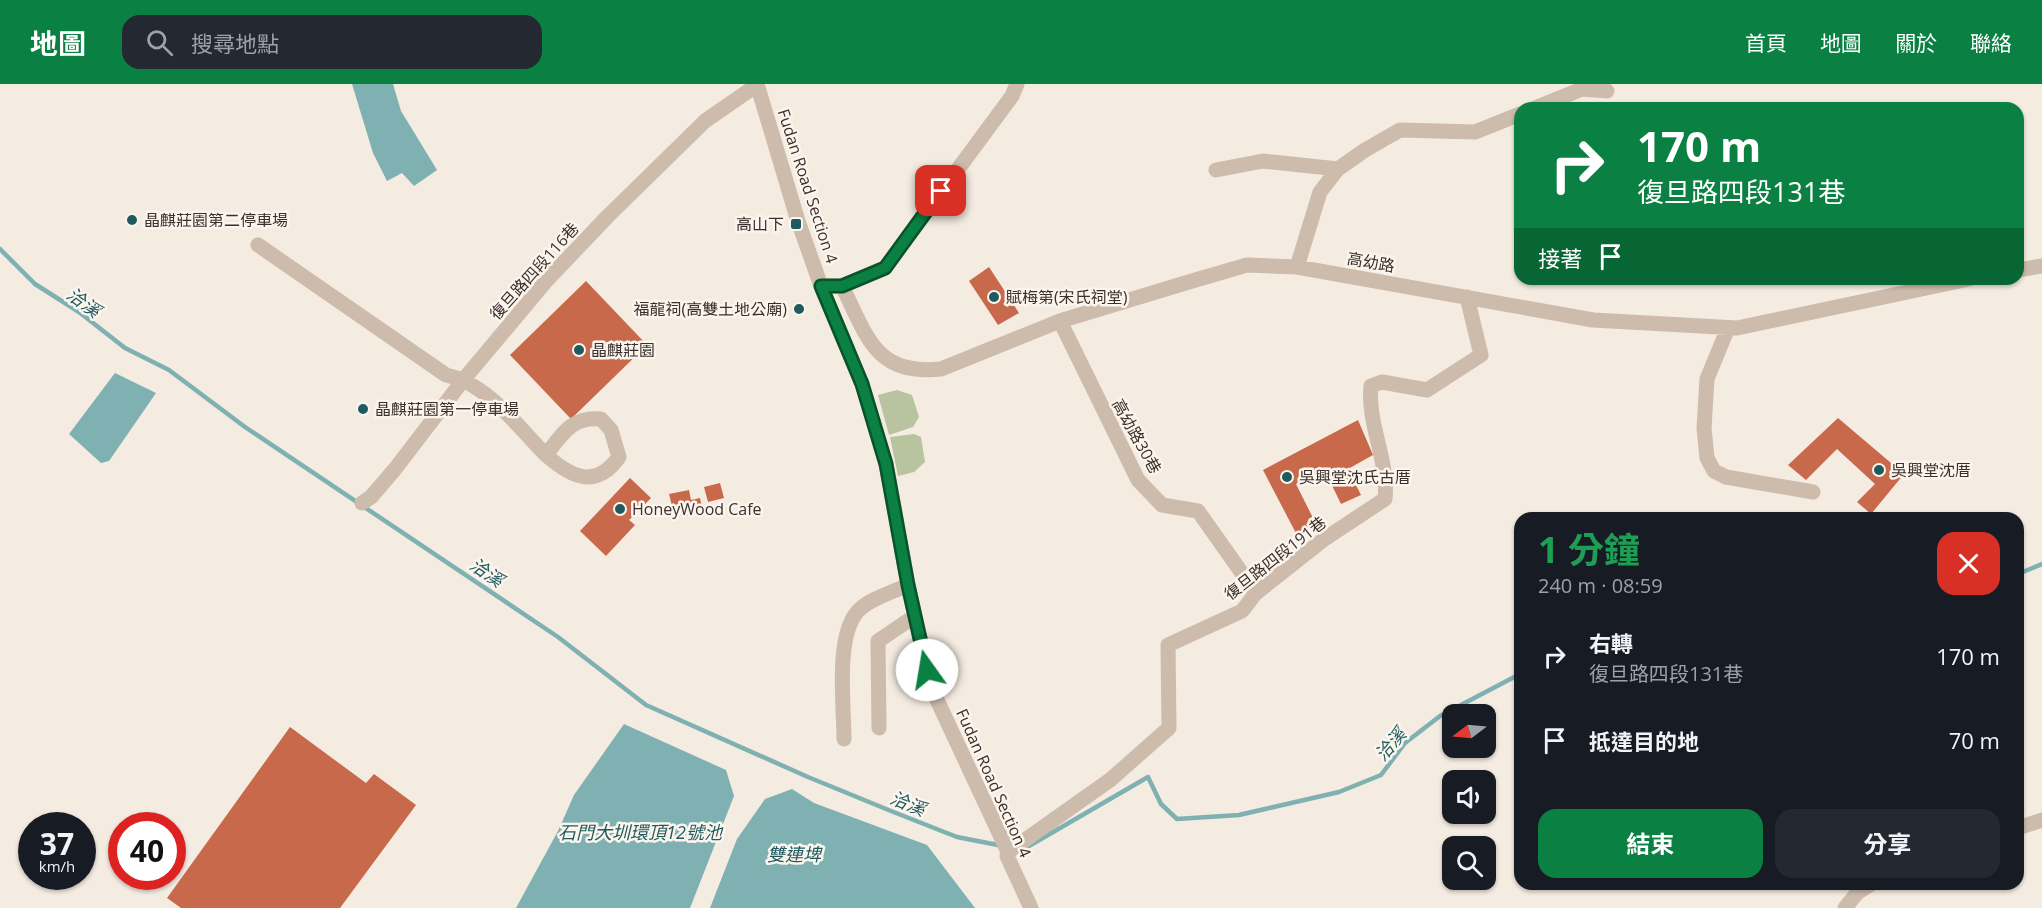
<!DOCTYPE html>
<html lang="zh-TW">
<meta charset="utf-8">
<style>
:root{--surface:#171b24;--page:#242831;--text:#f1f3f6;--muted:#9ea1a6;--accent:#0b8043}
body{margin:0;font-family:"Open Sans","Noto Sans TC",sans-serif;background:var(--page);color:var(--text);height:100vh;display:flex;flex-direction:column;font-size:22px;white-space:nowrap}
*{box-sizing:border-box;margin:0}
p{font-size:20px;color:var(--muted)}
.icon{flex:none;width:33px;height:33px;fill:none;stroke:currentColor;stroke-width:2;stroke-linecap:round;stroke-linejoin:round}
.map{position:relative;flex:1;overflow:hidden}
.drawer{position:absolute;left:1514px;top:428px;width:510px;height:378px;display:flex;flex-direction:column;background:var(--surface);border-radius:18px;box-shadow:0 2px 4px #0004}
.drawer>*{flex:none}
.banner{position:absolute;left:1514px;top:18px;width:510px;height:183px;border-radius:18px;box-shadow:0 2px 4px #0004;background:#0b8043;color:#fff;overflow:hidden}
.needle{width:39px;rotate:254deg}
.controls{position:absolute;left:1442px;top:620px;display:grid;gap:12px}
.controls a{display:grid;place-items:center;width:54px;height:54px;border-radius:12px;background:var(--surface);box-shadow:0 2px 4px #0004;font-size:30px}
.speed{position:absolute;left:18px;top:728px;display:flex;gap:12px;font-size:30px;font-weight:700;text-align:center}
.speed>*{display:grid;place-content:center;width:78px;height:78px;border-radius:50%;background:var(--surface);box-shadow:0 2px 4px #0004;line-height:1}
.speed small{font-size:15px;font-weight:400}
.speed .limit{border:9px solid #d22;background:#fff;color:#111}
.pin{position:absolute;display:grid;place-items:center;width:51px;height:51px;color:#fff;margin:-26px;border-radius:12px;box-shadow:0 3px 9px #0006}
.me{position:absolute;width:66px;margin:-33px;rotate:347deg;stroke-linejoin:round;filter:drop-shadow(0 0 4px #0008)}
.turn{display:flex;align-items:center;gap:21px;height:126px;padding:0 24px;font-size:27px}
.turn .icon{width:78px;height:78px;stroke-width:2.5}
.turn b{display:block;font-size:42px;line-height:51px}
.then{display:flex;align-items:center;height:57px;padding:0 24px;background:#0003;gap:12px;font-size:22px}
.round{display:grid;place-items:center;flex:none;width:63px;height:63px;border-radius:18px;background:var(--page)}
.headline{display:flex;align-items:center;justify-content:space-between;height:102px;padding:0 24px}
h1{font-size:36px;font-weight:700;line-height:45px;color:#1e9e55}
.cta{display:flex;gap:12px;margin-top:auto;padding:12px 24px}
.cta a{flex:1;height:69px;border-radius:18px;background:var(--accent);color:#fff;font-size:24px;font-weight:700;line-height:69px;text-align:center}
.cta a+a{background:var(--page);color:var(--text)}
ul{padding:0;list-style:none}
li{display:flex;align-items:center;gap:18px;height:84px;padding:0 24px}
li div{flex:1}
li b{display:block;font-size:22px}
li em{font-style:normal}
header{display:flex;align-items:center;gap:36px;box-sizing:border-box;height:84px;padding:0 30px;background:var(--accent);color:#fff}
header strong{font-size:28px}
nav{display:flex;gap:33px;margin-inline-start:auto;font-size:21px}
.search{width:420px;height:54px;background:var(--page);display:flex;align-items:center;gap:15px;box-sizing:border-box;padding:0 21px;border-radius:18px;color:var(--muted);font-size:22px}
.map>svg:first-child{display:block}
</style>
<header>
<strong>地圖</strong>
<div class="search"><svg class="icon" aria-label="search" viewBox="0 0 24 24"><circle cx="10" cy="10" r="6"/><path d="M15 15l6 6"/></svg>搜尋地點</div>
<nav><a>首頁</a><a>地圖</a><a>關於</a><a>聯絡</a></nav>
</header>
<div class="map">
<svg width="2042" height="824" viewBox="0 0 2042 824">
<rect width="100%" height="100%" fill="#f4ebe1"/>
<path fill="#b8c4a0" d="M 897,306 L 912,311 L 919,333 L 913,343 L 889,351 L 878,311 Z
M 914,350 L 921,353 L 925,378 L 914,388 L 898,392 L 890,353 Z"/>
<path fill="#7fb0b2" d="M 352,0 L 393,0 L 401,27 L 437,86 L 414,102 L 402,89 L 387,97 L 373,69 Z
M 115,289 L 156,309 L 109,377 L 101,379 L 69,350 Z
M 624,640 L 726,686 L 734,712 L 690,824 L 516,824 L 558,747 L 574,711 Z
M 792,705 L 814,719 L 927,761 L 975,824 L 710,824 L 737,755 L 765,715 Z"/>
<g fill="none" stroke-linecap="round" stroke-linejoin="round">
<path stroke="#7fb0b2" stroke-width="4.5" d="M 0,165 L 35,200 L 79,228 L 125,264 L 169,286 L 245,343 L 558,553 L 646,621 L 808,693 L 891,727 L 957,753 L 998,761
M 2018,490 L 2042,480
M 1029,762 L 1148,693 L 1161,720 L 1177,735 L 1239,731 L 1339,708 L 1381,691 L 1405,659 L 1440,632 L 1520,590"/>
</g>
<path fill="#c8694b" d="M 989,183 L 1019,229 L 998,241 L 969,197 Z
M 586,197 L 647,261 L 571,335 L 510,271 Z
M 1838,334 L 1904,390 L 1871,430 L 1857,418 L 1875,400 L 1837,365 L 1806,396 L 1788,381 Z
M 1358,336 L 1373,371 L 1348,385 L 1361,411 L 1341,420 L 1324,385 L 1296,400 L 1318,444 L 1299,455 L 1263,386 Z
M 630,394 L 651,414 L 629,436 L 635,441 L 606,472 L 580,447 Z
M 720,399 L 724,414 L 708,418 L 704,403 Z
M 689,406 L 691,416 L 700,414 L 703,428 L 682,433 L 679,420 L 672,422 L 669,410 Z
M 290,643 L 366,699 L 374,690 L 416,721 L 340,824 L 181,824 L 167,814 Z"/>
<g fill="none" stroke-linecap="round" stroke-linejoin="round">
<path stroke="#cdbbac" stroke-width="15" d="M 757,0 L 798,137 L 821,202 L 862,300 L 886,380 L 908,501 L 931,603 L 1008,768 L 1007,772 L 1031,824
M 1535,24 L 1582,5 L 1607,7
M 1216,86 L 1263,77 L 1338,85
M 258,161 L 446,291 C 487,299 518,343 546,371 C 572,394 596,405 619,373 L 611,346 L 601,335 C 572,332 562,350 546,371
M 1297,183 L 1320,108 L 1338,85 L 1365,66 L 1400,46 L 1475,48 L 1520,30
M 2018,186 L 2042,182
M 821,202 L 842,202 C 867,252 875,292 941,285 L 1060,237 L 1192,197 L 1247,181 L 1297,183 L 1593,236 L 1737,244 L 1969,195
M 842,202 L 885,184 L 1012,12 L 1017,0
M 1060,237 L 1138,396 L 1162,421 L 1198,427 L 1256,509
M 1728,244 L 1707,295 L 1704,344 L 1707,374 L 1714,387 L 1726,393 L 1813,408
M 362,419 L 371,413 L 395,385 L 464,295 L 547,196 L 607,133 L 705,37 L 757,1
M 879,644 L 878,557 L 915,532
M 844,655 C 844,621 835,552 858,527 C 869,515 893,508 908,501
M 2018,744 L 2042,736
M 1008,768 L 1110,696 L 1169,644 L 1168,561 L 1242,527 L 1256,509 L 1323,456 L 1385,415 C 1389,377 1367,340 1371,302 L 1382,298 L 1427,306 L 1481,271 L 1467,213
M 1845,824 L 1857,809 L 1871,800"/>
</g>
<g fill="none" stroke-linecap="round" stroke-linejoin="round">
<g stroke="#07532c" stroke-width="15">
<path id="route" d="M 927,586 L 908,501 L 886,380 L 862,300 L 821,202 L 842,202 L 885,184 L 941,107"/>
</g>
<use href="#route" stroke="#0b8043" stroke-width="10"/>
</g>
<g fill="#1f5a5e" stroke="#fbf5ee" stroke-width="2">
<circle cx="132" cy="136" r="6"/>
<rect x="790" y="134" width="12" height="12" rx="3"/>
<circle cx="994" cy="213" r="6"/>
<circle cx="799" cy="225" r="6"/>
<circle cx="579" cy="266" r="6"/>
<circle cx="363" cy="325" r="6"/>
<circle cx="1879" cy="386" r="6"/>
<circle cx="1287" cy="393" r="6"/>
<circle cx="620" cy="425" r="6"/>
</g>
<g text-anchor="middle" dominant-baseline="central" stroke-width="5" stroke-linejoin="round" paint-order="stroke">
<g font-size="16" fill="#3b302b" stroke="#fbf5ee">
<text transform="translate(808 102) rotate(72)">Fudan Road Section 4</text>
<text transform="translate(1371 178) rotate(10)">高幼路</text>
<text transform="translate(534 187) rotate(-48)">復旦路四段116巷</text>
<text transform="translate(1137 352) rotate(61)">高幼路30巷</text>
<text transform="translate(1275 474) rotate(-38)">復旦路四段191巷</text>
<text transform="translate(994 699) rotate(66)">Fudan Road Section 4</text>
</g>
<g font-size="16" fill="#3b302b" stroke="#fbf5ee" text-anchor="start">
<text x="144" y="136">晶麒莊園第二停車場</text>
<text x="784" y="140" text-anchor="end">高山下</text>
<text x="1006" y="213">賦梅第(宋氏祠堂)</text>
<text x="787" y="225" text-anchor="end">福龍祠(高雙土地公廟)</text>
<text x="591" y="266">晶麒莊園</text>
<text x="375" y="325">晶麒莊園第一停車場</text>
<text x="1891" y="386">吳興堂沈厝</text>
<text x="1299" y="393">吳興堂沈氏古厝</text>
<text x="632" y="425">HoneyWood Cafe</text>
</g>
<g font-size="18" font-style="italic" fill="#1f5a5e" stroke="#fbf5ee">
<text transform="translate(84 218) rotate(36)">洽溪</text>
<text transform="translate(487 488) rotate(34)">洽溪</text>
<text transform="translate(1390 660) rotate(-49)">洽溪</text>
<text transform="translate(908 719) rotate(22)">洽溪</text>
<text x="640" y="748">石門大圳環頂12號池</text>
<text x="794" y="770">雙連埤</text>
</g>
</g>
</svg>
<div class="controls">
<a><svg class="needle" viewBox="-14 -14 28 28"><path d="M0-13l5 13h-10z" fill="#e53935"/><path d="M0 13l5-13h-10z" fill="#9ea1a6"/></svg></a>
<a><svg class="icon" aria-label="sound" viewBox="0 0 24 24"><path d="M4 9h4l5-4v14l-5-4H4zM17 9q2 3 0 6"/></svg></a>
<a><svg class="icon" aria-label="search" viewBox="0 0 24 24"><circle cx="10" cy="10" r="6"/><path d="M15 15l6 6"/></svg></a>
</div>
<div class="speed"><div>37<small>km/h</small></div><div class="limit">40</div></div>
<div class="pin" style="left:941px;top:107px;background:#d93025"><svg class="icon" aria-label="arrive" viewBox="0 0 24 24"><path d="M6 21V4h12l-3 4 3 4H6"/></svg></div>
<svg class="me" style="left:927px;top:586px" viewBox="-20 -20 40 40"><circle r="19" fill="#fff"/><path d="M0-13L10 11 0 6-10 11z" fill="#0b8043"/></svg>
<div class="banner">
<div class="turn"><svg class="icon" aria-label="right" viewBox="0 0 24 24"><path d="M7 20v-9h11M14 6l5 5-5 5"/></svg><div><b>170 m</b>復旦路四段131巷</div></div>
<div class="then">接著<svg class="icon" aria-label="arrive" viewBox="0 0 24 24"><path d="M6 21V4h12l-3 4 3 4H6"/></svg></div>
</div>
<section class="drawer">
<div class="headline"><div><h1>1 分鐘</h1><p>240 m · 08:59</p></div><a class="round" style="background:#d93025;color:#fff"><svg class="icon" aria-label="close" viewBox="0 0 24 24"><path d="M6 6l12 12M18 6L6 18"/></svg></a></div>
<ul>
<li><svg class="icon" aria-label="right" viewBox="0 0 24 24"><path d="M7 20v-9h11M14 6l5 5-5 5"/></svg><div><b>右轉</b><p>復旦路四段131巷</p></div><em>170 m</em></li>
<li><svg class="icon" aria-label="arrive" viewBox="0 0 24 24"><path d="M6 21V4h12l-3 4 3 4H6"/></svg><div><b>抵達目的地</b></div><em>70 m</em></li>
</ul>
<div class="cta"><a>結束</a><a>分享</a></div>
</section>
</div>
